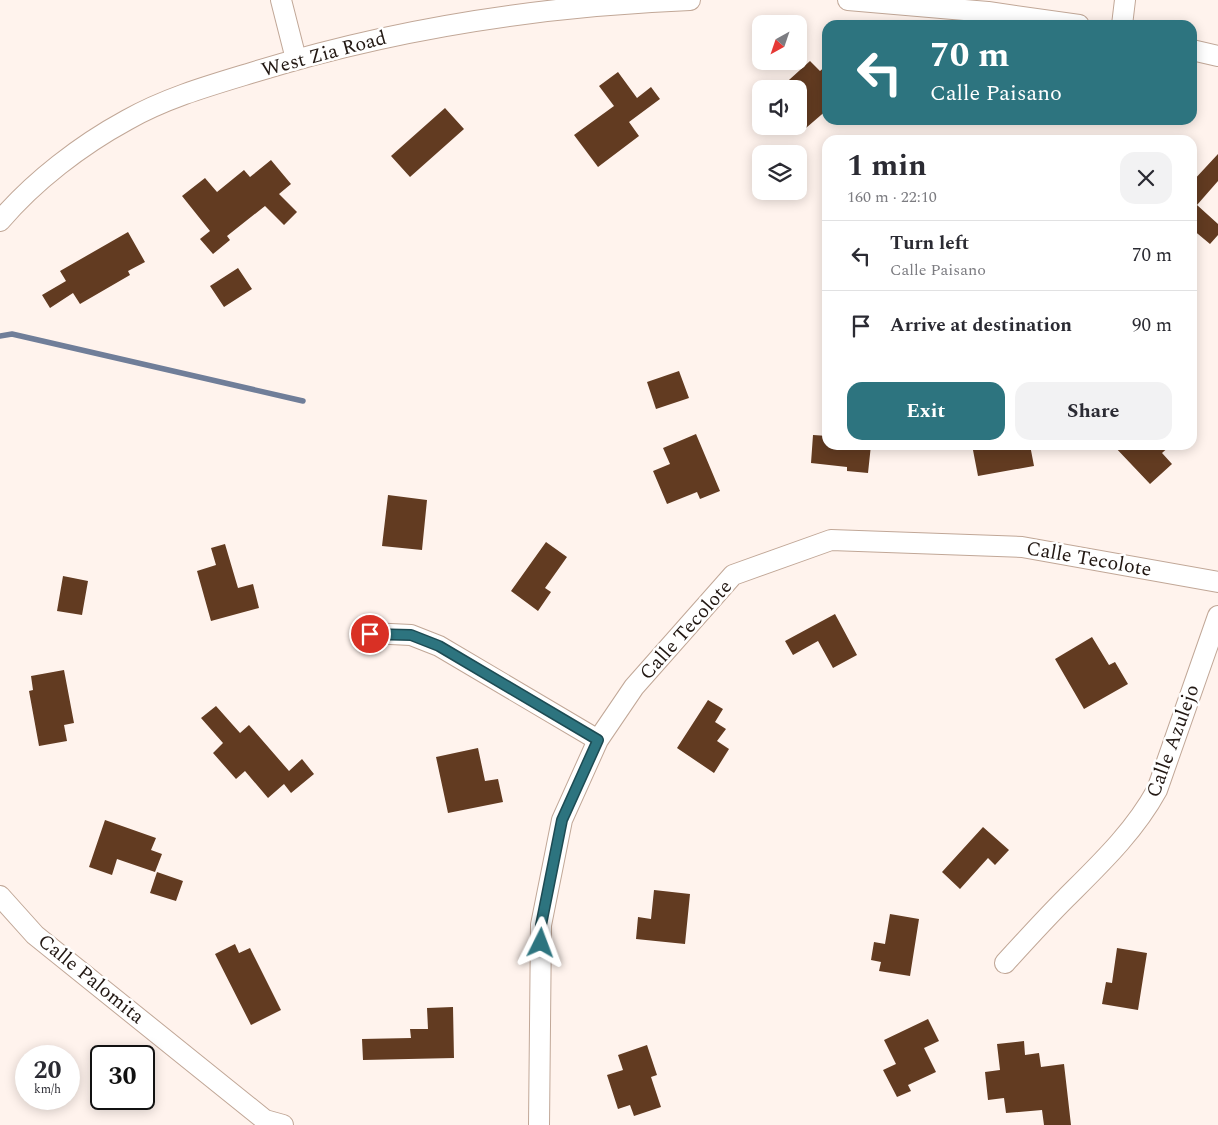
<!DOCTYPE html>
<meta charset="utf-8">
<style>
:root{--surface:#fff;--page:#f2f2f3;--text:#2b2b33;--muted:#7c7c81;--line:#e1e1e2;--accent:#2d747f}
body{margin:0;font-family:Spectral,serif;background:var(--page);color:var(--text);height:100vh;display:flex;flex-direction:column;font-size:19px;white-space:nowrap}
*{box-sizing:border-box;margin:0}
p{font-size:16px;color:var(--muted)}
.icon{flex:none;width:28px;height:28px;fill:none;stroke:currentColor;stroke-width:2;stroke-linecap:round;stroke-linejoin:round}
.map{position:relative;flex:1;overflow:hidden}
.details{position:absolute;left:822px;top:135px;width:375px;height:315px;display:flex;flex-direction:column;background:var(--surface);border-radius:15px;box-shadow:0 2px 12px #0003}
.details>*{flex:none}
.banner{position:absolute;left:822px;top:20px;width:375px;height:105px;border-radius:15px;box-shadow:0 2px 12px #0003;background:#2d747f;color:#fff;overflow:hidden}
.needle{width:32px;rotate:220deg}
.controls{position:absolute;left:752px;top:15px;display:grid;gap:10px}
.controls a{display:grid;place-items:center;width:55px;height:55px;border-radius:10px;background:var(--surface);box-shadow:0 2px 12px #0003;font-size:25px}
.speed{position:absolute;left:15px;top:1045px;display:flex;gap:10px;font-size:25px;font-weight:700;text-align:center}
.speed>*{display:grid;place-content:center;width:65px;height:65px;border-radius:50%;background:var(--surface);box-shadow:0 2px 12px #0003;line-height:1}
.speed small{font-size:12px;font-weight:400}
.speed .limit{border:2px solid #111;border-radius:8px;background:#fff;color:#111}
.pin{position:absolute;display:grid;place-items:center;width:42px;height:42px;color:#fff;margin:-21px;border:2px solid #fff;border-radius:50%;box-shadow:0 1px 5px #0007}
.me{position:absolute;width:55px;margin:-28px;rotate:3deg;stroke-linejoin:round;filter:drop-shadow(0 0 4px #0008)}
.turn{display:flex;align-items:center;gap:18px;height:105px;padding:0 25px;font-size:22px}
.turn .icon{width:65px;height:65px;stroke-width:2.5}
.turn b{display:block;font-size:35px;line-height:42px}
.round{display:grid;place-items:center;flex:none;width:52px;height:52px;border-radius:15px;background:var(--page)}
.summary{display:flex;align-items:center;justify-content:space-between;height:85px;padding:0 25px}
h1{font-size:30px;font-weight:700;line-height:38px}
.primary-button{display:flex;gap:10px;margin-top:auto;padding:10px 25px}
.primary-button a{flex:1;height:58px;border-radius:15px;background:var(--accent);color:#fff;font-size:20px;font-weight:700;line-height:58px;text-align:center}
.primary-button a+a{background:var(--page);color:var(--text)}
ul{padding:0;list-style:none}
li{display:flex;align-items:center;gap:15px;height:70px;padding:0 25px;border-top:1px solid var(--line)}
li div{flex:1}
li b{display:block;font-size:19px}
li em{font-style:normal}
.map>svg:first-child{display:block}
</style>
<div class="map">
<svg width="1218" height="1125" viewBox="0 0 1218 1125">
<rect width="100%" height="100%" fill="#fff3ed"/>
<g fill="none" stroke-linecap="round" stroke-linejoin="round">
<path stroke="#707e99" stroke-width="5.5" d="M 0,336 L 12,334 L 303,401"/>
</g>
<path fill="#623b21" d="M 810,61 L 820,71 L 828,64 L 828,109 L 799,134 L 799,89 L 779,89 Z
M 618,72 L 637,98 L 651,87 L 660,99 L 629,122 L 639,136 L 598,167 L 574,135 L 614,106 L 599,86 Z
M 445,108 L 464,129 L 410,177 L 391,156 Z
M 1218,154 L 1218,181 L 1197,205 L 1218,224 L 1218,235 L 1210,244 L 1192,229 L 1192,182 Z
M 271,160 L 291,184 L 279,194 L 297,212 L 284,225 L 265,206 L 227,236 L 230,240 L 213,254 L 200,239 L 210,231 L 182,196 L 205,178 L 217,192 L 244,170 L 250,177 Z
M 128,232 L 145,262 L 128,271 L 130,275 L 80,304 L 73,293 L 50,308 L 42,295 L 66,281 L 60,271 Z
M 238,268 L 252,289 L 224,307 L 210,286 Z
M 679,371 L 689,398 L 656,409 L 647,382 Z
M 696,434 L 720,491 L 700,499 L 697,492 L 667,504 L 653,471 L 670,464 L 663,448 Z
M 813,435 L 828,436 L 828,445 L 871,445 L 868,473 L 847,471 L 847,467 L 811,463 Z
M 972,445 L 1030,445 L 1034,466 L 978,476 Z
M 1113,445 L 1171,445 L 1162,453 L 1172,464 L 1150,484 Z
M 388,495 L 427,500 L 422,550 L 382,546 Z
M 546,542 L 567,557 L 545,588 L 551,592 L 538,611 L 511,591 Z
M 225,544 L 238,588 L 253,584 L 259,608 L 211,621 L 197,571 L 216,565 L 211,548 Z
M 63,576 L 88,581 L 82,615 L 57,611 Z
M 835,614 L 857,655 L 833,668 L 818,641 L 793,655 L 785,641 Z
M 1092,637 L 1109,665 L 1115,662 L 1128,684 L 1084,709 L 1055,659 Z
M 64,670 L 74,723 L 64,725 L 67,741 L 39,746 L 29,691 L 33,690 L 31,676 Z
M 708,700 L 723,709 L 715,722 L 726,729 L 717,741 L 729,749 L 714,773 L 677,748 Z
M 216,706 L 240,733 L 249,725 L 289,771 L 302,759 L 314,774 L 291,793 L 284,784 L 268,798 L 245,771 L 236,779 L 213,753 L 223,743 L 201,718 Z
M 478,748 L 485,781 L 498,779 L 503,802 L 448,813 L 436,757 Z
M 105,820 L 156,838 L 151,850 L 162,854 L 155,872 L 117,859 L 112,875 L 89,867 Z
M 983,827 L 1009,850 L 995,865 L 988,858 L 960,889 L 942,872 Z
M 157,872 L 183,881 L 176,901 L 150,893 Z
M 654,890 L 690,894 L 685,944 L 636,939 L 638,917 L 651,919 Z
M 890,914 L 919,919 L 910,976 L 879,971 L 881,962 L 871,960 L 874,942 L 885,944 Z
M 235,944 L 239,953 L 250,948 L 281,1010 L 251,1025 L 215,954 Z
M 1117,948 L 1147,953 L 1138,1010 L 1102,1004 L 1106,982 L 1112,983 Z
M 453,1007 L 454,1058 L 363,1060 L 362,1039 L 411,1038 L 410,1029 L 428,1029 L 427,1008 Z
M 928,1019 L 939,1041 L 924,1048 L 936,1072 L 908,1085 L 911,1091 L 897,1097 L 883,1070 L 896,1064 L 884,1040 Z
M 1024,1041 L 1025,1055 L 1039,1053 L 1041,1067 L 1064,1064 L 1071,1125 L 1044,1125 L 1042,1110 L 1006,1113 L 1004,1098 L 988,1100 L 985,1072 L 1000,1070 L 997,1044 Z
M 647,1045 L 657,1075 L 651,1077 L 661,1107 L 634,1116 L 630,1105 L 618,1109 L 607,1075 L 623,1070 L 618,1055 Z"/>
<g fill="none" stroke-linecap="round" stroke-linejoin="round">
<g stroke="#c1a797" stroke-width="22">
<path id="minor" d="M 281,0 L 296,59
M 848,0 L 988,12 L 1079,25
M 1122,25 L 1125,0
M 1192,50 L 1218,56
M 0,221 C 34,181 81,145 127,120 C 166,98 208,86 251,73 C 392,29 541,6 690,0
M 370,633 L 411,635 L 439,646 L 598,740
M 0,896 L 35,935 L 265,1120 L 283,1125
M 1005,963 C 1025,941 1045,919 1066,898 C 1100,864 1134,832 1157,790 L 1218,616
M 539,1125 L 541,925 L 562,820 L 598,740 L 634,687 L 733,575 L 831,540 L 1022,547 L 1218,582"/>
</g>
<use href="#minor" stroke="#fff" stroke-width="20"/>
</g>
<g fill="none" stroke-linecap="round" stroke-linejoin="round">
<g stroke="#1d4b53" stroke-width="12">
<path id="route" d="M 370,634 L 411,635 L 439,646 L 598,740 L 562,820 L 541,925 L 541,943"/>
</g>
<use href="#route" stroke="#2d747f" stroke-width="9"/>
</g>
<g text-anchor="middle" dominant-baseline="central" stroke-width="5" stroke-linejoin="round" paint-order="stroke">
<g font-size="20" fill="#221813" stroke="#fff">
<text transform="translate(324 54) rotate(-15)">West Zia Road</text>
<text transform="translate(1089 559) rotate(10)">Calle Tecolote</text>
<text transform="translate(686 630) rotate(-48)">Calle Tecolote</text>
<text transform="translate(1173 741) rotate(-70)">Calle Azulejo</text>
<text transform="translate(91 979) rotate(39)">Calle Palomita</text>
</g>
</g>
</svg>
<div class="controls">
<a><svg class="needle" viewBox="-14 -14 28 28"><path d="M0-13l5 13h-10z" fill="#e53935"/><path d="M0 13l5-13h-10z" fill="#7c7c81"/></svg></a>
<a><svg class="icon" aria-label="sound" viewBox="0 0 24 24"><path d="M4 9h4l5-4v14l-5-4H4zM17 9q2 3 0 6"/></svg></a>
<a><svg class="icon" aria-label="layers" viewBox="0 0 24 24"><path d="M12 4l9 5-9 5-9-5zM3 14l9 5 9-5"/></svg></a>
</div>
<div class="speed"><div>20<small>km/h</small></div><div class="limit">30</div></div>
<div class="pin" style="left:370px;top:634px;background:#d93025"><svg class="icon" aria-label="arrive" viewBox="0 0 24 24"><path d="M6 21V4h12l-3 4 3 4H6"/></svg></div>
<svg class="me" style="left:541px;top:943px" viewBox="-20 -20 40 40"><path d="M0-17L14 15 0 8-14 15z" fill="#2d747f" stroke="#fff" stroke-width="4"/></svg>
<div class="banner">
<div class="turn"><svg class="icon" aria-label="left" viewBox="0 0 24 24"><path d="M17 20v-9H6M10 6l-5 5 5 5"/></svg><div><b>70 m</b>Calle Paisano</div></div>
</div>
<section class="details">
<div class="summary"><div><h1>1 min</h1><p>160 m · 22:10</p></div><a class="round"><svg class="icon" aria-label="close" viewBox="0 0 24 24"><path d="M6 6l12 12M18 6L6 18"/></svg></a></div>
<ul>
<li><svg class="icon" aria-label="left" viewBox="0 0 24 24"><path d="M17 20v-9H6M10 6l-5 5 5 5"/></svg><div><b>Turn left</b><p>Calle Paisano</p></div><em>70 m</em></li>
<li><svg class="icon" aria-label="arrive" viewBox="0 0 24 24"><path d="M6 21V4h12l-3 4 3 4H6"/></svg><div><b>Arrive at destination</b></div><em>90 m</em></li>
</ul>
<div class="primary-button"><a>Exit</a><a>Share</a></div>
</section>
</div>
